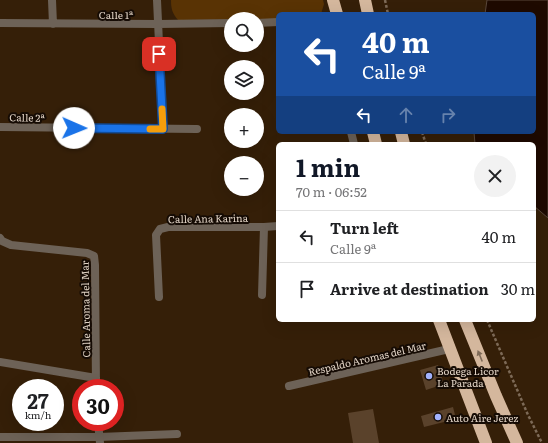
<!DOCTYPE html>
<meta charset="utf-8">
<style>
:root{--surface:#fff;--page:#f2f2f2;--text:#202124;--muted:#757577;--line:#e0e0e0;--accent:#111827}
body{margin:0;font-family:Literata,serif;background:var(--page);color:var(--text);height:100vh;display:flex;flex-direction:column;font-size:15px;white-space:nowrap}
*{box-sizing:border-box;margin:0}
p{font-size:13px;color:var(--muted)}
.icon{flex:none;width:22px;height:22px;fill:none;stroke:currentColor;stroke-width:2;stroke-linecap:round;stroke-linejoin:round}
.map{position:relative;flex:1;overflow:hidden}
.sheet{position:absolute;left:276px;top:142px;width:260px;height:180px;display:flex;flex-direction:column;background:var(--surface);border-radius:6px;box-shadow:0 4px 16px #0002}
.sheet>*{flex:none}
.top-card{position:absolute;left:276px;top:12px;width:260px;height:122px;border-radius:6px;box-shadow:0 4px 16px #0002;background:#1a4fa0;color:#fff;overflow:hidden}
.controls{position:absolute;left:224px;top:12px;display:grid;gap:8px}
.controls a{display:grid;place-items:center;width:40px;height:40px;border-radius:50%;background:var(--surface);box-shadow:0 4px 16px #0002;font-size:20px}
.speed{position:absolute;left:12px;top:379px;display:flex;gap:8px;font-size:20px;font-weight:700;text-align:center}
.speed>*{display:grid;place-content:center;width:52px;height:52px;border-radius:50%;background:var(--surface);box-shadow:0 4px 16px #0002;line-height:1}
.speed small{font-size:10px;font-weight:400}
.speed .limit{border:6px solid #d22;background:#fff;color:#111}
.pin{position:absolute;display:grid;place-items:center;width:34px;height:34px;color:#fff;margin:-17px;border-radius:8px;box-shadow:0 2px 6px #0006}
.me{position:absolute;width:44px;margin:-22px;rotate:91deg;stroke-linejoin:round;filter:drop-shadow(0 0 3px #0008)}
.turn{display:flex;align-items:center;gap:14px;height:84px;padding:0 20px;font-size:18px}
.turn .icon{width:52px;height:52px;stroke-width:2.5}
.turn b{display:block;font-size:28px;line-height:34px}
.lanes{display:flex;align-items:center;height:38px;padding:0 20px;background:#0003;justify-content:center;gap:20px;direction:ltr}
.lanes .off{opacity:.35}
.round{display:grid;place-items:center;flex:none;width:42px;height:42px;border-radius:21px;background:var(--page)}
.summary{display:flex;align-items:center;justify-content:space-between;height:68px;padding:0 20px}
h1{font-size:24px;font-weight:700;line-height:30px;color:var(--accent)}
ul{padding:0;list-style:none}
li{display:flex;align-items:center;gap:12px;height:52px;padding:0 20px;border-top:1px solid var(--line)}
li div{flex:1}
li b{display:block;font-size:15px}
li em{font-style:normal}
.map>svg:first-child{display:block}
</style>
<div class="map">
<svg width="548" height="443" viewBox="0 0 548 443">
<rect width="100%" height="100%" fill="#351f08"/>
<path fill="#593304" d="M 171,0 L 323,0 L 324,4 L 321,14 L 278,14 L 278,19 L 178,20 C 172,13 171,8 171,0 Z"/>
<path fill="#1e0a00" stroke="#59473b" d="M 487,0 L 548,0 L 548,218 L 534,206 L 534,144 L 475,144 L 474,132 L 534,132 L 534,14 L 485,14 Z"/>
<path fill="#5a422b" d="M 438,365 L 444,384 L 426,390 L 420,370 Z
M 453,407 L 456,419 L 424,427 L 421,416 Z
M 373,409 L 379,443 L 353,443 L 348,413 Z"/>
<g fill="none" stroke-linecap="round" stroke-linejoin="round">
<path stroke="#7d6a57" stroke-width="2.5" stroke-dasharray="3 2" stroke-linecap="butt" d="M 385,0 L 388,14
M 422,132 L 426,144
M 487,320 L 528,415 L 542,443"/>
<path stroke="#6d6257" stroke-width="8" d="M 351,132 L 354,144
M 262,295 L 264,227
M 0,437 L 99,437 L 177,434"/>
<path stroke="#6d6257" stroke-width="8" d="M 52,0 L 53,24
M 157,0 L 163,129
M 0,23 L 158,24 L 231,23
M 257,23 L 278,22
M 0,127 L 197,129
M 0,238 L 2,241 L 11,245 L 87,253 L 94,256 L 95,265 L 96,388
M 159,297 L 156,235 L 160,229 L 168,227 L 264,227 L 278,226
M 0,362 L 96,378
M 289,386 L 449,349
M 98,422 L 100,443"/>
<path stroke="#d4b79d" stroke-width="12" d="M 333,0 L 337,14
M 365,0 L 368,14
M 373,132 L 376,144
M 401,132 L 404,144
M 439,320 L 486,443
M 465,320 L 496,396 L 517,443"/>
</g>
<defs><path id="oneway-solid" d="M-6-.8H1V-3.2L6.5 0L1 3.2V.8H-6Z"/></defs>
<use fill="#7e6a58" href="#oneway-solid" transform="translate(480 356) rotate(-112)"/>
<g fill="none" stroke-linecap="round" stroke-linejoin="round">
<g stroke="#114b97" stroke-width="10">
<path id="route" d="M 74,128 L 163,129 L 159,54"/>
</g>
<use href="#route" stroke="#1a73e8" stroke-width="7"/>
<path stroke="#f59e0b" stroke-width="7" d="M 150,129 L 163,129 L 162,109"/>
</g>
<g fill="#a2b2fd" stroke="#150b04" stroke-width="1.5">
<circle cx="429" cy="376" r="4"/>
<circle cx="438" cy="417" r="4"/>
</g>
<g text-anchor="middle" dominant-baseline="central" stroke-width="4" stroke-linejoin="round" paint-order="stroke">
<g font-size="10" fill="#e2d4c6" stroke="#150b04">
<text x="116" y="14">Calle 1ª</text>
<text transform="translate(27 117) rotate(1)">Calle 2ª</text>
<text transform="translate(208 218) rotate(-1)">Calle Ana Karina</text>
<text transform="translate(85 309) rotate(-91)">Calle Aroma del Mar</text>
<text transform="translate(367 358) rotate(-13)">Respaldo Aromas del Mar</text>
</g>
<g font-size="10" fill="#e2d4c6" stroke="#150b04" text-anchor="start">
<text x="437" y="370">Bodega Licor<tspan x="437" dy="12">La Parada</tspan></text>
<text x="446" y="417">Auto Aire Jerez</text>
</g>
</g>
</svg>
<div class="controls">
<a><svg class="icon" aria-label="search" viewBox="0 0 24 24"><circle cx="10" cy="10" r="6"/><path d="M15 15l6 6"/></svg></a>
<a><svg class="icon" aria-label="layers" viewBox="0 0 24 24"><path d="M12 4l9 5-9 5-9-5zM3 14l9 5 9-5"/></svg></a>
<a>+</a>
<a>−</a>
</div>
<div class="speed"><div>27<small>km/h</small></div><div class="limit">30</div></div>
<div class="pin" style="left:159px;top:54px;background:#d93025"><svg class="icon" aria-label="arrive" viewBox="0 0 24 24"><path d="M6 21V4h12l-3 4 3 4H6"/></svg></div>
<svg class="me" style="left:74px;top:128px" viewBox="-20 -20 40 40"><circle r="19" fill="#fff"/><path d="M0-13L10 11 0 6-10 11z" fill="#1a73e8"/></svg>
<div class="top-card">
<div class="turn"><svg class="icon" aria-label="left" viewBox="0 0 24 24"><path d="M17 20v-9H6M10 6l-5 5 5 5"/></svg><div><b>40 m</b>Calle 9ª</div></div>
<div class="lanes"><svg class="icon" aria-label="left" viewBox="0 0 24 24"><path d="M17 20v-9H6M10 6l-5 5 5 5"/></svg><svg class="icon off" aria-label="ahead" viewBox="0 0 24 24"><path d="M12 20V5M6 11l6-6 6 6"/></svg><svg class="icon off" aria-label="right" viewBox="0 0 24 24"><path d="M7 20v-9h11M14 6l5 5-5 5"/></svg></div>
</div>
<section class="sheet">
<div class="summary"><div><h1>1 min</h1><p>70 m · 06:52</p></div><a class="round"><svg class="icon" aria-label="close" viewBox="0 0 24 24"><path d="M6 6l12 12M18 6L6 18"/></svg></a></div>
<ul>
<li><svg class="icon" aria-label="left" viewBox="0 0 24 24"><path d="M17 20v-9H6M10 6l-5 5 5 5"/></svg><div><b>Turn left</b><p>Calle 9ª</p></div><em>40 m</em></li>
<li><svg class="icon" aria-label="arrive" viewBox="0 0 24 24"><path d="M6 21V4h12l-3 4 3 4H6"/></svg><div><b>Arrive at destination</b></div><em>30 m</em></li>
</ul>
</section>
</div>
